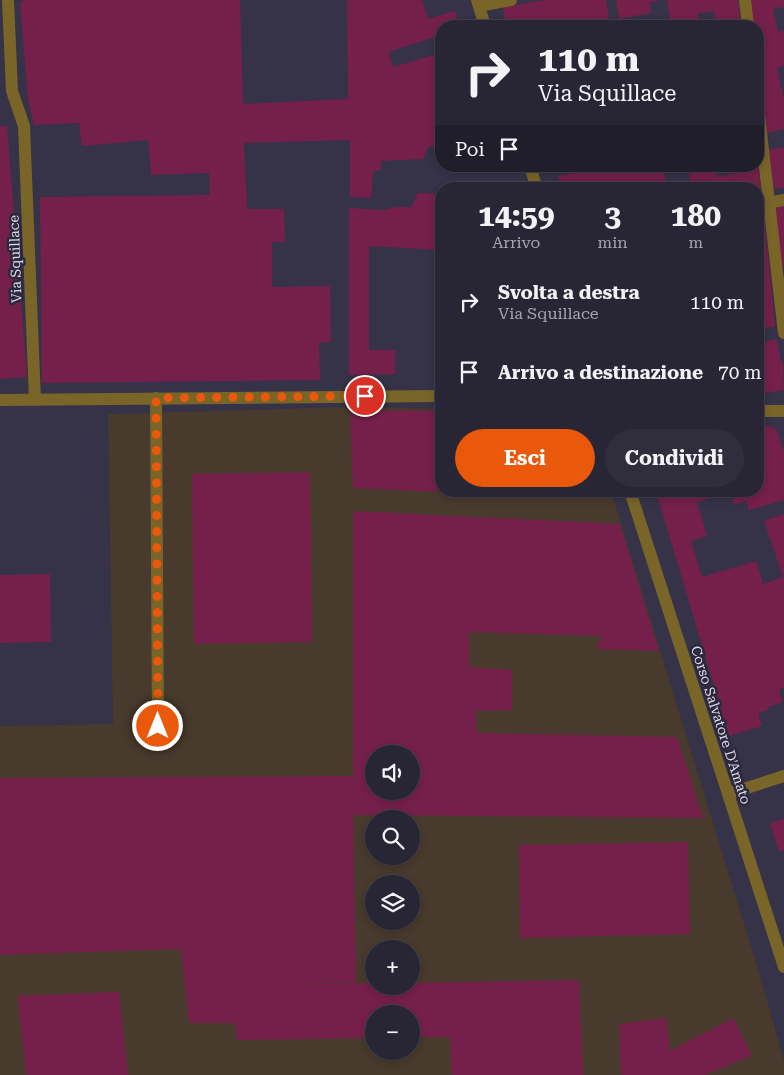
<!DOCTYPE html>
<html lang="it">
<meta charset="utf-8">
<style>
:root{--surface:#282635;--page:#302e3d;--text:#f1f3f6;--muted:#a5a5ad;--line:#444350;--accent:#ea580c}
body{margin:0;font-family:"Roboto Serif",serif;background:var(--page);color:var(--text);height:100vh;display:flex;flex-direction:column;font-size:19px;white-space:nowrap}
*{box-sizing:border-box;margin:0}
p{font-size:16px;color:var(--muted)}
.icon{flex:none;width:28px;height:28px;fill:none;stroke:currentColor;stroke-width:2;stroke-linecap:round;stroke-linejoin:round}
.map{position:relative;flex:1;overflow:hidden}
.side{position:absolute;left:435px;top:182px;width:329px;height:315px;display:flex;flex-direction:column;background:var(--surface);border-radius:20px;box-shadow:0 2px 8px #0003,0 0 0 1px var(--line)}
.side>*{flex:none}
.banner{position:absolute;left:435px;top:20px;width:329px;height:152px;border-radius:20px;box-shadow:0 2px 8px #0003,0 0 0 1px var(--line);background:#282635;color:var(--text);overflow:hidden}
.controls{position:absolute;left:365px;top:745px;display:grid;gap:10px}
.controls a{display:grid;place-items:center;width:55px;height:55px;border-radius:50%;background:var(--surface);box-shadow:0 2px 8px #0003,0 0 0 1px var(--line);font-size:25px}
.pin{position:absolute;display:grid;place-items:center;width:42px;height:42px;color:#fff;margin:-21px;border:2px solid #fff;border-radius:50%;box-shadow:0 1px 5px #0007}
.me{position:absolute;width:55px;margin:-28px;rotate:0deg;stroke-linejoin:round;filter:drop-shadow(0 0 4px #0008)}
.turn{display:flex;align-items:center;gap:18px;height:105px;padding:0 20px;font-size:22px}
.turn .icon{width:65px;height:65px;stroke-width:2.5}
.turn b{display:block;font-size:35px;line-height:42px}
.then{display:flex;align-items:center;height:48px;padding:0 20px;background:#0003;gap:10px;font-size:19px}
.eta{display:flex;justify-content:space-evenly;align-items:center;height:85px;text-align:center}
.eta b{font-size:30px;font-weight:700;line-height:35px}
.cta{display:flex;gap:10px;margin-top:auto;padding:10px 20px}
.cta a{flex:1;height:58px;border-radius:30px;background:var(--accent);color:#fff;font-size:20px;font-weight:700;line-height:58px;text-align:center}
.cta a+a{background:var(--page);color:var(--text)}
ul{padding:0;list-style:none}
li{display:flex;align-items:center;gap:15px;height:70px;padding:0 20px}
li div{flex:1}
li b{display:block;font-size:19px}
li em{font-style:normal}
.map>svg:first-child{display:block}
</style>
<div class="map">
<svg width="784" height="1075" viewBox="0 0 784 1075">
<rect width="100%" height="100%" fill="#363247"/>
<path fill="#483a2c" fill-rule="evenodd" d="M 349,407 L 441,409 L 441,491 L 611,491 L 761,979 L 784,1061 L 784,1075 L 0,1075 L 0,726 L 113,724 L 108,414 ZM 374,754 L 411,754 L 411,791 L 374,791 ZM 374,819 L 411,819 L 411,856 L 374,856 ZM 374,884 L 411,884 L 411,921 L 374,921 ZM 374,949 L 411,949 L 411,986 L 374,986 ZM 374,1014 L 411,1014 L 411,1051 L 374,1051 Z"/>
<path fill="#75204a" fill-rule="evenodd" d="M 24,0 L 240,0 L 243,104 L 348,99 L 347,0 L 422,0 L 428,19 L 455,11 L 459,26 L 441,26 L 441,35 L 388,52 L 393,67 L 441,53 L 441,146 L 429,146 L 423,159 L 381,161 L 381,170 L 373,171 L 371,198 L 350,197 L 350,140 L 244,143 L 247,209 L 284,209 L 285,242 L 272,242 L 272,287 L 330,286 L 331,342 L 319,342 L 320,380 L 42,383 L 40,197 L 210,195 L 209,173 L 151,175 L 148,140 L 82,146 L 79,123 L 34,125 L 28,99 L 20,3 Z
M 545,0 L 606,0 L 610,26 L 506,26 L 503,7 Z
M 616,0 L 658,0 L 658,1 L 650,2 L 651,13 L 619,19 Z
M 667,0 L 738,0 L 741,26 L 716,26 L 714,11 L 698,13 L 700,26 L 671,26 Z
M 750,0 L 784,0 L 784,7 L 773,9 L 778,32 L 784,30 L 784,66 L 777,68 L 784,100 L 784,129 L 762,134 L 758,84 L 758,26 L 752,26 Z
M 0,126 L 7,126 L 27,377 L 0,379 Z
M 784,147 L 784,187 L 774,189 L 769,150 Z
M 577,166 L 644,166 L 644,169 L 663,166 L 666,188 L 690,184 L 688,166 L 716,166 L 717,177 L 737,173 L 737,166 L 758,166 L 761,193 L 758,194 L 758,189 L 562,189 L 558,176 L 579,172 Z
M 418,193 L 441,194 L 441,250 L 369,246 L 369,350 L 395,350 L 395,374 L 349,375 L 349,208 L 384,210 L 395,207 L 411,207 Z
M 784,204 L 784,266 L 783,266 L 774,206 Z
M 764,209 L 775,327 L 763,328 L 760,309 L 758,309 L 758,210 Z
M 777,339 L 781,362 L 783,361 L 784,390 L 758,394 L 758,343 Z
M 350,410 L 441,411 L 441,492 L 353,488 Z
M 758,425 L 766,425 L 777,430 L 784,452 L 784,500 L 749,510 L 746,501 L 734,505 L 730,492 L 697,502 L 707,536 L 691,541 L 702,577 L 756,561 L 763,584 L 783,577 L 764,521 L 784,514 L 784,688 L 779,689 L 783,702 L 768,707 L 769,710 L 758,713 L 762,726 L 729,736 L 656,491 L 758,491 L 758,467 L 763,465 L 760,453 L 758,453 Z
M 310,472 L 312,642 L 194,644 L 192,474 Z
M 453,491 L 557,491 L 557,497 L 453,493 Z
M 353,511 L 620,524 L 659,651 L 596,649 L 602,636 L 469,632 L 469,667 L 512,670 L 512,710 L 475,711 L 477,733 L 677,737 L 703,818 L 353,815 L 356,982 L 297,984 L 374,983 L 374,986 L 411,986 L 411,983 L 579,980 L 583,1075 L 452,1075 L 450,1037 L 411,1037 L 411,1014 L 374,1014 L 374,1038 L 237,1040 L 235,1023 L 189,1023 L 181,949 L 0,955 L 0,778 L 352,776 L 353,785 ZM 374,754 L 411,754 L 411,791 L 374,791 Z
M 50,574 L 51,642 L 0,643 L 0,575 Z
M 784,819 L 784,850 L 779,852 L 770,823 Z
M 688,842 L 690,934 L 520,938 L 519,845 Z
M 119,992 L 128,1075 L 26,1075 L 18,996 Z
M 666,1018 L 670,1051 L 733,1018 L 752,1056 L 704,1075 L 621,1075 L 619,1024 Z"/>
<g fill="none" stroke-linecap="round" stroke-linejoin="round">
<path stroke="#7a6529" stroke-width="12" d="M 8,0 L 12,91 L 24,126 L 35,400
M 477,0 L 485,26
M 745,0 L 748,26
M 479,6 L 511,0
M 758,106 L 784,333
M 530,166 L 537,189
M 758,205 L 784,200
M 156,398 L 158,726
M 0,400 L 441,396
M 758,411 L 784,411
M 630,491 L 784,967
M 728,794 L 784,776"/>
</g>
<g fill="none" stroke-linecap="round" stroke-linejoin="round">
<path stroke="#ea580c" stroke-width="9" stroke-dasharray="0 16.2" d="M 158,726 L 156,398 L 365,396"/>
</g>
<g text-anchor="middle" dominant-baseline="central" stroke-width="5" stroke-linejoin="round" paint-order="stroke">
<g font-size="14" fill="#dddbe9" stroke="#2c283d">
<text transform="translate(15 259) rotate(-92)">Via Squillace</text>
<text transform="translate(721 725) rotate(72)">Corso Salvatore D'Amato</text>
</g>
</g>
</svg>
<div class="controls">
<a><svg class="icon" aria-label="sound" viewBox="0 0 24 24"><path d="M4 9h4l5-4v14l-5-4H4zM17 9q2 3 0 6"/></svg></a>
<a><svg class="icon" aria-label="search" viewBox="0 0 24 24"><circle cx="10" cy="10" r="6"/><path d="M15 15l6 6"/></svg></a>
<a><svg class="icon" aria-label="layers" viewBox="0 0 24 24"><path d="M12 4l9 5-9 5-9-5zM3 14l9 5 9-5"/></svg></a>
<a>+</a>
<a>−</a>
</div>
<div class="pin" style="left:365px;top:396px;background:#d93025"><svg class="icon" aria-label="arrive" viewBox="0 0 24 24"><path d="M6 21V4h12l-3 4 3 4H6"/></svg></div>
<svg class="me" style="left:158px;top:726px" viewBox="-20 -20 40 40"><circle r="17" fill="#ea580c" stroke="#fff" stroke-width="3"/><path d="M0-11L8 9 0 5-8 9z" fill="#fff"/></svg>
<div class="banner">
<div class="turn"><svg class="icon" aria-label="right" viewBox="0 0 24 24"><path d="M7 20v-9h11M14 6l5 5-5 5"/></svg><div><b>110 m</b>Via Squillace</div></div>
<div class="then">Poi<svg class="icon" aria-label="arrive" viewBox="0 0 24 24"><path d="M6 21V4h12l-3 4 3 4H6"/></svg></div>
</div>
<section class="side">
<div class="eta">
<div><b>14:59</b><p>Arrivo</p></div>
<div><b>3</b><p>min</p></div>
<div><b>180</b><p>m</p></div>
</div>
<ul>
<li><svg class="icon" aria-label="right" viewBox="0 0 24 24"><path d="M7 20v-9h11M14 6l5 5-5 5"/></svg><div><b>Svolta a destra</b><p>Via Squillace</p></div><em>110 m</em></li>
<li><svg class="icon" aria-label="arrive" viewBox="0 0 24 24"><path d="M6 21V4h12l-3 4 3 4H6"/></svg><div><b>Arrivo a destinazione</b></div><em>70 m</em></li>
</ul>
<div class="cta"><a>Esci</a><a>Condividi</a></div>
</section>
</div>
